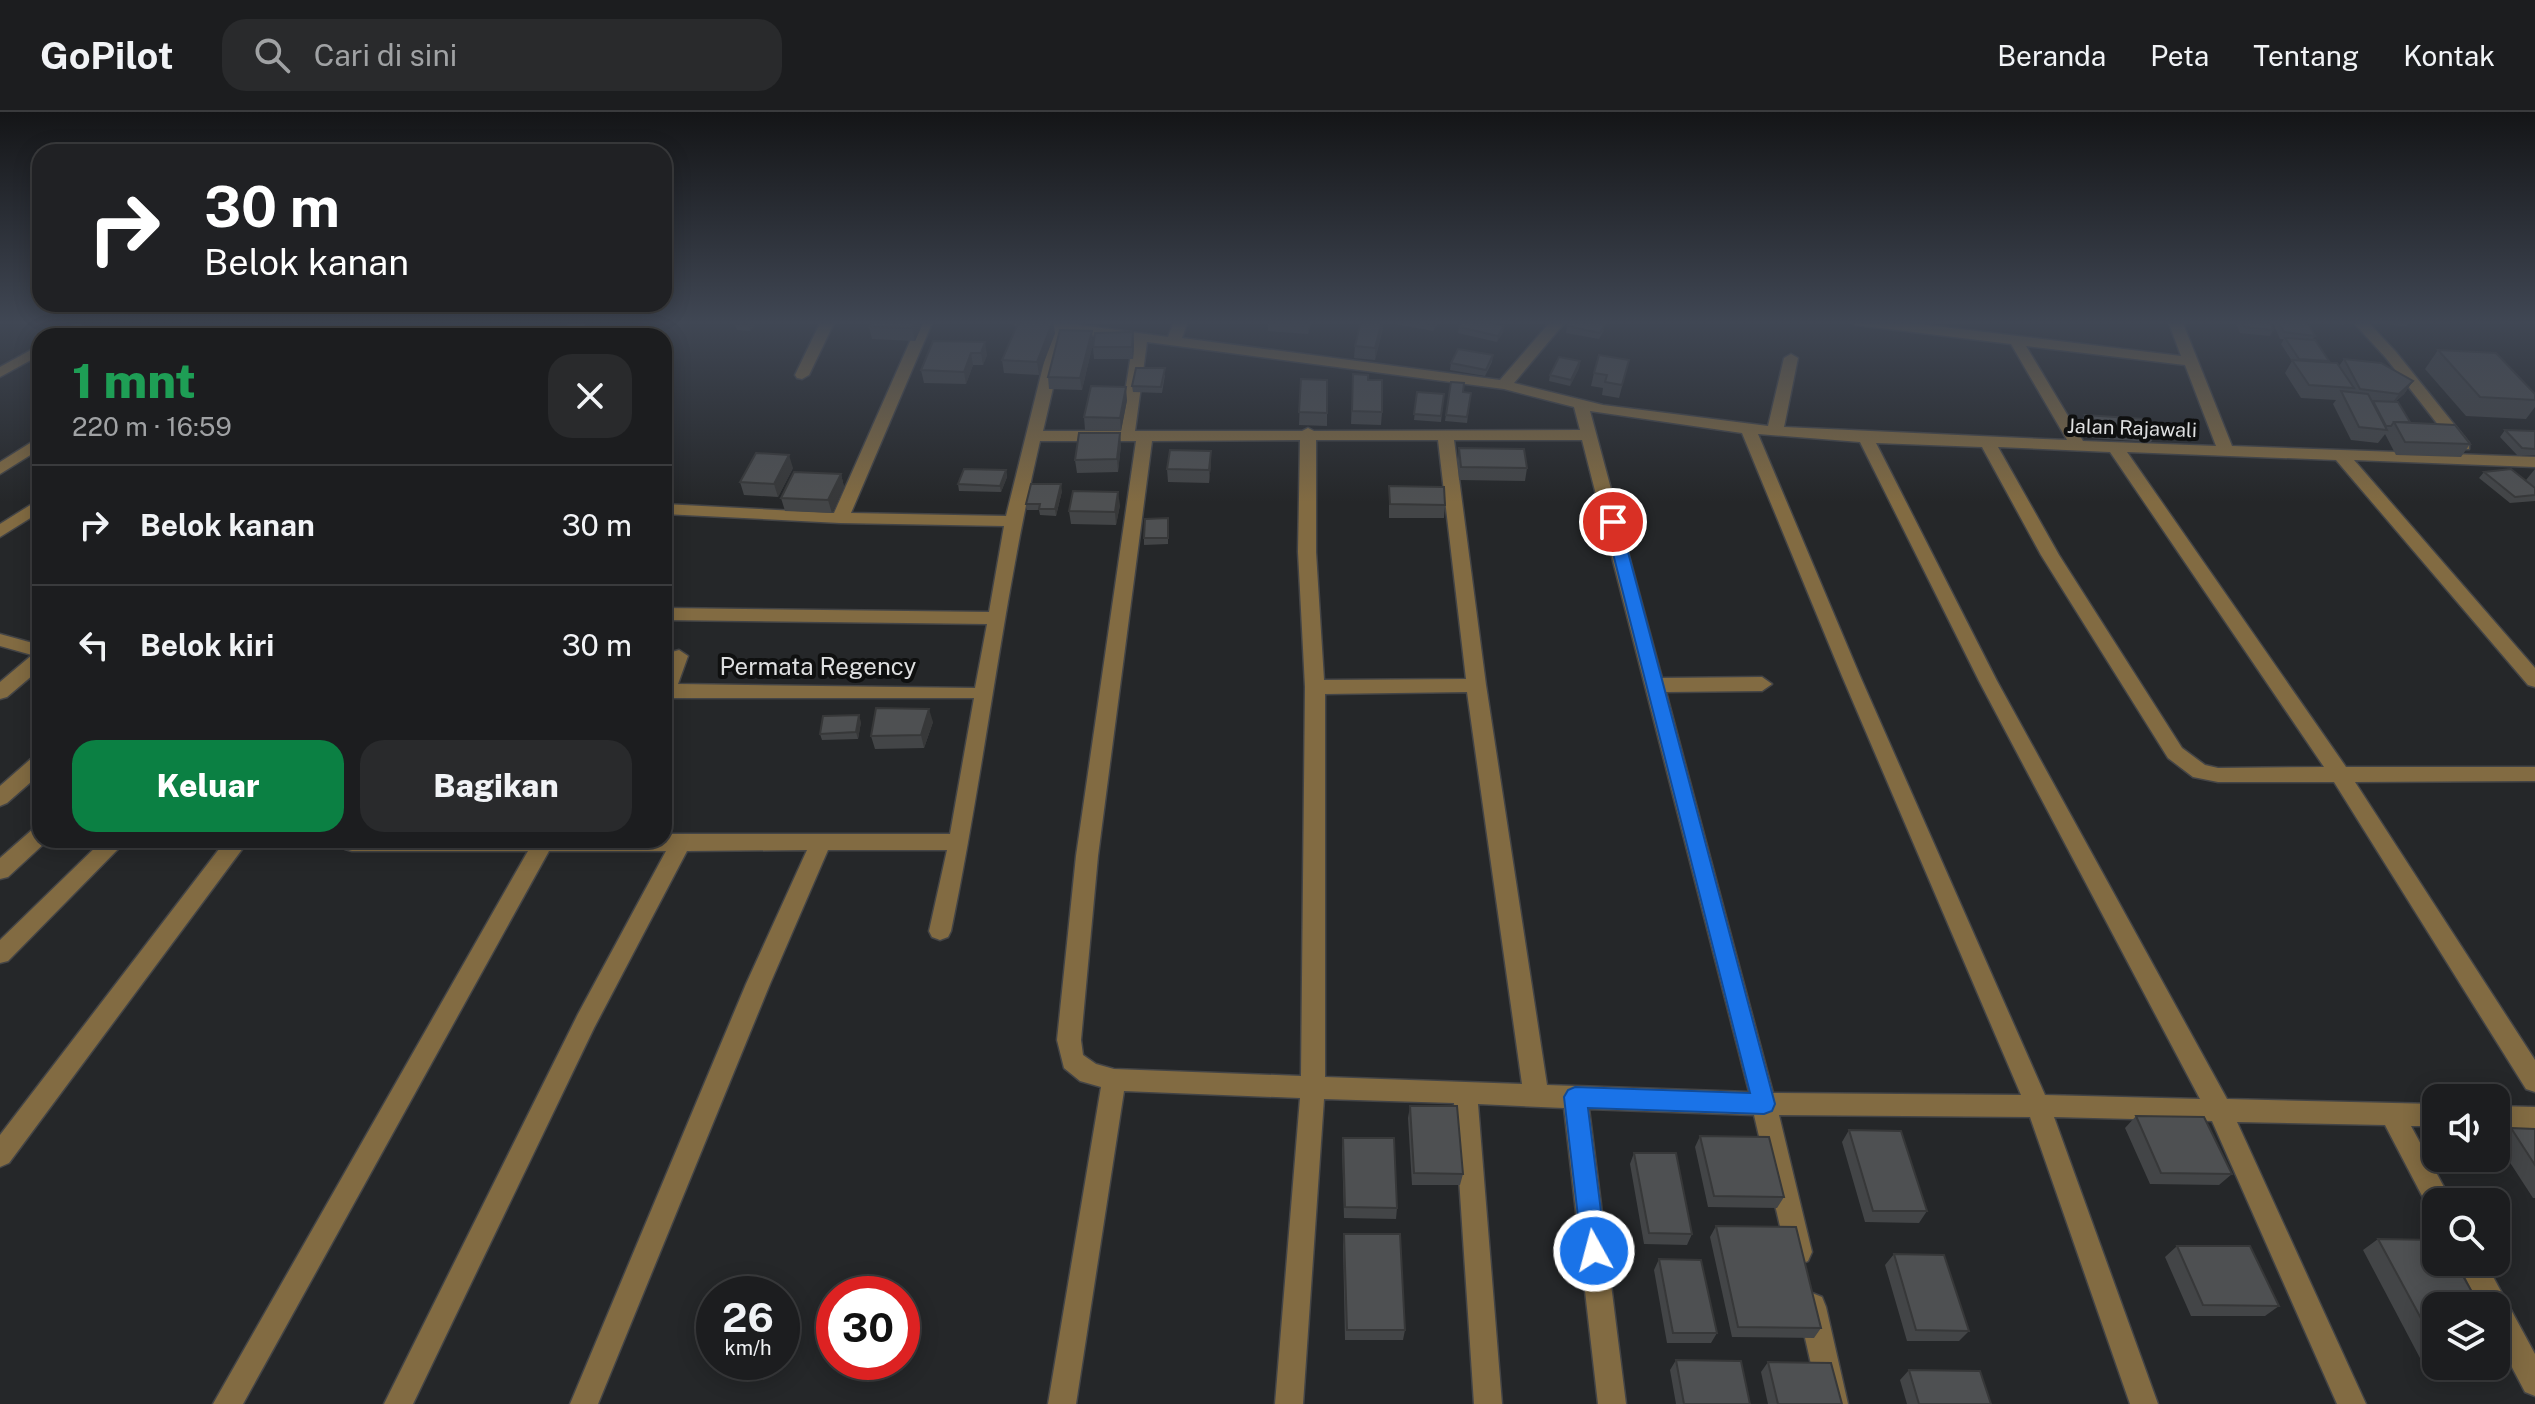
<!DOCTYPE html>
<html lang="id">
<meta charset="utf-8">
<style>
:root{--surface:#1c1d1f;--page:#292a2c;--text:#f1f3f6;--muted:#a0a2a4;--line:#3a3b3d;--accent:#0b8043}
body{margin:0;font-family:"Public Sans",sans-serif;background:var(--page);color:var(--text);height:100vh;display:flex;flex-direction:column;font-size:30px;white-space:nowrap}
*{box-sizing:border-box;margin:0}
p{font-size:26px;color:var(--muted)}
.icon{flex:none;width:44px;height:44px;fill:none;stroke:currentColor;stroke-width:2;stroke-linecap:round;stroke-linejoin:round}
.map{position:relative;flex:1;overflow:hidden}
.sheet{position:absolute;left:32px;top:216px;width:640px;height:520px;display:flex;flex-direction:column;background:var(--surface);border-radius:24px;box-shadow:0 4px 20px #0003,0 0 0 2px var(--line)}
.sheet>*{flex:none}
.top-card{position:absolute;left:32px;top:32px;width:640px;height:168px;border-radius:24px;box-shadow:0 4px 20px #0003,0 0 0 2px var(--line);background:#202124;color:#fff;overflow:hidden}
.tools{position:absolute;left:2422px;top:972px;display:grid;gap:16px}
.tools a{display:grid;place-items:center;width:88px;height:88px;border-radius:16px;background:var(--surface);box-shadow:0 4px 20px #0003,0 0 0 2px var(--line);font-size:40px}
.speed{position:absolute;left:696px;top:1164px;display:flex;gap:16px;font-size:40px;font-weight:700;text-align:center}
.speed>*{display:grid;place-content:center;width:104px;height:104px;border-radius:50%;background:var(--surface);box-shadow:0 4px 20px #0003,0 0 0 2px var(--line);line-height:1}
.speed small{font-size:20px;font-weight:400}
.speed .limit{border:12px solid #d22;background:#fff;color:#111}
.pin{position:absolute;display:grid;place-items:center;width:68px;height:68px;color:#fff;margin:-34px;border:4px solid #fff;border-radius:50%;box-shadow:0 2px 8px #0007}
.me{position:absolute;width:88px;margin:-44px;rotate:353deg;stroke-linejoin:round;filter:drop-shadow(0 0 6px #0008)}
.turn{display:flex;align-items:center;gap:28px;height:168px;padding:0 40px;font-size:36px}
.turn .icon{width:104px;height:104px;stroke-width:2.5}
.turn b{display:block;font-size:56px;line-height:68px}
.round{display:grid;place-items:center;flex:none;width:84px;height:84px;border-radius:24px;background:var(--page)}
.head{display:flex;align-items:center;justify-content:space-between;height:136px;padding:0 40px}
h1{font-size:48px;font-weight:800;line-height:60px;color:#1e9e55}
.action{display:flex;gap:16px;margin-top:auto;padding:16px 40px}
.action a{flex:1;height:92px;border-radius:24px;background:var(--accent);color:#fff;font-size:32px;font-weight:800;line-height:92px;text-align:center}
.action a+a{background:var(--page);color:var(--text)}
ul{padding:0;list-style:none}
li{display:flex;align-items:center;gap:24px;height:120px;padding:0 40px;border-top:2px solid var(--line)}
li div{flex:1}
li b{display:block;font-size:30px}
li em{font-style:normal}
header{display:flex;align-items:center;gap:48px;box-sizing:border-box;height:112px;padding:0 40px;background:var(--surface);border-bottom:2px solid var(--line)}
header strong{font-size:38px}
nav{display:flex;gap:44px;margin-inline-start:auto;font-size:28px}
.search{width:560px;height:72px;background:var(--page);display:flex;align-items:center;gap:20px;box-sizing:border-box;padding:0 28px;border-radius:24px;color:var(--muted);font-size:30px}
.map>svg:first-child{display:block}
</style>
<header>
<strong>GoPilot</strong>
<div class="search"><svg class="icon" aria-label="search" viewBox="0 0 24 24"><circle cx="10" cy="10" r="6"/><path d="M15 15l6 6"/></svg>Cari di sini</div>
<nav><a>Beranda</a><a>Peta</a><a>Tentang</a><a>Kontak</a></nav>
</header>
<div class="map">
<svg width="2535" height="1292" viewBox="0 0 2535 1292">
<rect width="100%" height="100%" fill="#252729"/>
<g fill="none" stroke-linecap="round" stroke-linejoin="round">
<g stroke="#434446" stroke-width="3">
<path id="minor" d="M 572,209 L 586,209 L 577,224 L 563,224 Z
M 821,209 L 835,209 L 809,263 L 802,267 L 797,266 L 795,263 Z
M 919,209 L 933,209 L 851,401 L 1006,404 L 1052,218 L 1016,213 L 1009,209 L 1051,209 L 1168,225 L 1174,209 L 1188,209 L 1182,226 L 1500,268 L 1551,209 L 1566,209 L 1514,271 L 1603,293 L 1768,314 L 1784,246 L 1791,242 L 1798,246 L 1784,315 L 2067,328 L 2011,232 L 1856,213 L 1849,209 L 1894,209 L 2181,244 L 2168,209 L 2182,209 L 2232,334 L 2535,345 L 2535,355 L 2354,348 L 2535,556 L 2535,575 L 2528,573 L 2336,348 L 2127,340 L 2346,655 L 2535,655 L 2535,669 L 2355,670 L 2535,948 L 2535,980 L 2526,977 L 2334,670 L 2218,670 L 2193,665 L 2168,646 L 2041,443 L 1982,335 L 1876,331 L 1997,569 L 2227,987 L 2436,992 L 2436,1014 L 2411,1014 L 2452,1090 L 2436,1090 L 2436,1101 L 2430,1099 L 2385,1013 L 2237,1010 L 2366,1292 L 2337,1292 L 2212,1009 L 2054,1005 L 2158,1292 L 2130,1292 L 2030,1005 L 1779,1003 L 1812,1140 L 1808,1149 L 1799,1153 L 1790,1149 L 1786,1140 L 1754,1003 L 1589,997 L 1626,1292 L 1598,1292 L 1564,996 L 1478,992 L 1502,1292 L 1474,1292 L 1454,991 L 1324,987 L 1303,1292 L 1275,1292 L 1300,986 L 1124,979 L 1076,1292 L 1048,1292 L 1101,975 L 1080,969 L 1064,956 L 1057,928 L 1076,744 L 1136,329 L 1040,329 C 1002,491 985,656 951,819 L 948,825 L 940,828 L 932,825 L 929,819 L 947,738 L 828,738 L 770,872 L 598,1292 L 570,1292 L 746,872 L 807,738 L 687,739 L 594,916 L 413,1292 L 384,1292 L 578,902 L 666,739 L 549,739 L 243,1292 L 213,1292 L 528,739 L 352,739 L 345,737 L 343,728 L 664,728 L 664,722 L 950,722 L 974,586 L 672,586 L 664,590 L 664,559 L 672,540 L 679,538 L 688,544 L 678,572 L 975,576 L 987,512 L 664,508 L 664,496 L 989,500 L 1004,414 L 840,411 L 664,402 L 664,392 L 834,401 ZM 1066,220 L 1133,229 L 1119,319 L 1043,319 ZM 1147,230 L 1504,277 L 1574,295 L 1580,318 L 1314,319 L 1308,316 L 1302,319 L 1135,319 ZM 2026,234 L 2185,253 L 2216,334 L 2083,329 ZM 1590,299 L 1742,321 L 1842,564 L 2021,983 L 1773,981 L 1666,580 L 1762,579 L 1772,572 L 1762,565 L 1662,566 ZM 1758,322 L 1860,330 L 1979,569 L 2200,987 L 2045,983 L 1860,564 ZM 1300,328 L 1298,440 L 1305,575 L 1301,964 L 1114,957 L 1096,952 L 1083,943 L 1081,928 L 1098,744 L 1152,329 ZM 1316,328 L 1438,328 L 1466,567 L 1324,568 L 1316,440 ZM 1454,328 L 1582,328 L 1749,980 L 1547,973 L 1486,573 ZM 1998,335 L 2110,340 L 2324,655 L 2218,656 L 2205,653 L 2182,636 L 2059,443 ZM 1467,580 L 1522,972 L 1325,965 L 1325,582 Z
M 2352,209 L 2367,209 L 2396,240 L 2469,331 L 2469,337 L 2457,337 L 2386,246 Z
M 77,211 L 84,215 L 72,224 L 55,224 Z
M 40,233 L 40,243 L 0,265 L 0,255 Z
M 35,328 L 40,329 L 40,337 L 0,362 L 0,350 Z
M 40,387 L 40,400 L 0,425 L 0,412 Z
M 0,522 L 40,533 L 40,557 L 7,585 L 0,587 L 0,570 L 32,543 L 0,534 Z
M 40,643 L 40,662 L 7,691 L 0,694 L 0,674 L 33,645 Z
M 40,715 L 40,728 L 47,729 L 8,765 L 0,767 L 0,746 L 33,717 Z
M 103,728 L 127,728 L 8,849 L 0,851 L 0,828 Z
M 226,728 L 249,728 L 9,1051 L 0,1055 L 0,1023 Z
M 2496,994 L 2535,995 L 2535,1017 L 2496,1016 Z
M 2458,1150 L 2485,1150 L 2535,1242 L 2535,1284 L 2525,1280 L 2496,1225 L 2496,1194 L 2479,1194 Z
M 1812,1181 L 1822,1185 L 1826,1195 L 1848,1292 L 1820,1292 L 1798,1195 L 1802,1185 Z"/>
</g>
<use href="#minor" fill="#826b42" fill-rule="evenodd"/>
</g>
<path fill="#434547" d="M 737,209 L 758,209 L 750,219 L 737,218 L 735,212 Z
M 1268,209 L 1312,209 L 1308,222 L 1268,219 Z
M 1395,209 L 1439,209 L 1433,219 L 1395,212 Z
M 2235,209 L 2270,209 L 2273,218 L 2270,224 L 2240,221 Z
M 2272,209 L 2307,209 L 2315,224 L 2312,228 L 2329,250 L 2339,254 L 2344,247 L 2413,269 L 2404,282 L 2395,290 L 2410,310 L 2470,332 L 2461,345 L 2396,343 L 2385,322 L 2386,321 L 2378,331 L 2351,328 L 2333,292 L 2336,288 L 2301,286 L 2285,261 L 2292,249 L 2281,232 L 2284,227 L 2280,227 Z
M 2308,209 L 2346,209 L 2343,213 Z
M 2366,209 L 2409,209 L 2406,214 L 2368,211 Z
M 922,213 L 915,229 L 872,227 L 869,215 Z
M 1504,214 L 1503,220 L 1497,230 L 1458,221 L 1459,215 Z
M 1567,214 L 1604,218 L 1599,227 L 1566,221 Z
M 1383,216 L 1375,248 L 1354,246 L 1355,234 Z
M 1133,220 L 1134,233 L 1133,247 L 1094,247 L 1093,235 Z
M 1055,221 L 1039,263 L 1004,261 L 1002,248 Z
M 933,229 L 987,243 L 983,253 L 973,253 L 966,272 L 924,271 L 921,258 Z
M 1093,231 L 1082,278 L 1049,277 L 1048,265 Z
M 2438,238 L 2535,282 L 2535,295 L 2526,307 L 2466,304 L 2425,257 Z
M 1493,243 L 1492,250 L 1485,264 L 1450,258 L 1451,251 Z
M 1629,248 L 1619,286 L 1602,283 L 1603,276 L 1591,274 L 1594,261 Z
M 1580,249 L 1579,256 L 1570,274 L 1549,269 L 1550,263 Z
M 1353,262 L 1368,268 L 1382,300 L 1381,313 L 1351,312 Z
M 1165,263 L 1162,281 L 1133,280 L 1132,274 Z
M 1301,267 L 1327,268 L 1327,314 L 1299,313 Z
M 1451,270 L 1463,280 L 1471,281 L 1467,311 L 1445,309 Z
M 1417,280 L 1444,282 L 1441,310 L 1414,308 Z
M 1127,288 L 1121,319 L 1085,318 L 1084,305 Z
M 2085,303 L 2155,324 L 2151,330 L 2090,326 L 2081,309 Z
M 2505,318 L 2535,319 L 2535,343 L 2517,343 L 2500,325 Z
M 1121,333 L 1118,360 L 1077,361 L 1075,348 Z
M 1459,336 L 1527,356 L 1525,369 L 1459,368 L 1458,349 Z
M 1211,352 L 1209,371 L 1168,370 L 1167,357 Z
M 793,356 L 778,385 L 744,383 L 740,370 Z
M 2535,357 L 2535,376 L 2526,368 Z
M 1006,358 L 1007,365 L 1001,380 L 959,379 L 958,372 Z
M 2484,360 L 2535,376 L 2535,389 L 2510,391 L 2479,366 Z
M 841,362 L 844,375 L 832,401 L 785,399 L 781,386 Z
M 1389,374 L 1445,393 L 1444,406 L 1389,406 Z
M 1062,379 L 1056,404 L 1040,403 L 1039,398 L 1027,398 L 1026,392 Z
M 1120,393 L 1116,413 L 1071,412 L 1069,399 Z
M 1168,406 L 1168,432 L 1144,433 L 1144,426 Z
M 861,610 L 858,627 L 822,628 L 820,622 Z
M 933,610 L 924,636 L 875,637 L 871,624 Z
M 1410,994 L 1463,1062 L 1460,1073 L 1412,1073 L 1408,1006 Z
M 2136,1004 L 2232,1062 L 2219,1073 L 2150,1072 L 2125,1016 Z
M 2511,1016 L 2535,1017 L 2535,1086 L 2533,1086 L 2496,1029 L 2496,1028 Z
M 1849,1018 L 1927,1099 L 1919,1111 L 1865,1110 L 1842,1030 Z
M 1700,1024 L 1784,1085 L 1777,1096 L 1708,1095 L 1695,1035 Z
M 1343,1026 L 1397,1096 L 1396,1107 L 1344,1106 L 1342,1037 Z
M 1634,1041 L 1692,1122 L 1687,1133 L 1644,1132 L 1630,1052 Z
M 1716,1114 L 1821,1216 L 1814,1226 L 1732,1225 L 1710,1125 Z
M 1344,1122 L 1405,1218 L 1403,1228 L 1345,1228 L 1343,1133 Z
M 2378,1127 L 2436,1194 L 2436,1246 L 2420,1246 L 2363,1138 Z
M 2177,1134 L 2279,1194 L 2265,1204 L 2191,1204 L 2165,1145 Z
M 1894,1142 L 1969,1219 L 1959,1229 L 1907,1229 L 1885,1153 Z
M 1659,1147 L 1717,1221 L 1711,1231 L 1667,1231 L 1654,1158 Z
M 1676,1248 L 1750,1292 L 1676,1292 L 1670,1258 Z
M 1768,1250 L 1842,1292 L 1768,1292 L 1761,1260 Z
M 1909,1258 L 1991,1292 L 1907,1292 L 1900,1268 Z"/>
<path fill="#373839" d="M 751,209 L 758,209 L 750,219 L 749,213 Z
M 915,209 L 921,209 L 922,213 L 915,229 L 912,216 Z
M 1053,209 L 1055,221 L 1039,263 L 1037,250 Z
M 1309,209 L 1312,209 L 1308,222 L 1309,210 Z
M 1382,209 L 1383,209 L 1383,216 L 1375,248 L 1375,236 Z
M 1504,214 L 1503,220 L 1497,230 L 1498,224 Z
M 1092,219 L 1093,231 L 1082,278 L 1080,266 Z
M 1133,220 L 1134,233 L 1133,247 L 1132,235 Z
M 985,230 L 987,243 L 983,253 L 981,241 Z
M 971,241 L 973,253 L 966,272 L 964,260 Z
M 1580,249 L 1579,256 L 1570,274 L 1571,268 Z
M 2413,269 L 2404,282 L 2390,294 L 2399,282 Z
M 1126,275 L 1127,288 L 1121,319 L 1120,306 Z
M 1120,321 L 1121,333 L 1118,360 L 1117,347 Z
M 1211,339 L 1211,352 L 1209,371 L 1209,358 Z
M 789,343 L 793,356 L 778,385 L 774,372 Z
M 1006,358 L 1007,365 L 1001,380 L 1000,374 Z
M 841,362 L 844,375 L 832,401 L 828,388 Z
M 1061,372 L 1062,379 L 1056,404 L 1055,397 Z
M 1118,380 L 1120,393 L 1116,413 L 1115,400 Z
M 929,597 L 933,610 L 924,636 L 921,623 Z
M 859,603 L 861,610 L 858,627 L 856,620 Z"/>
<path fill="#4e5052" stroke="#373839" stroke-width="2" d="M 737,209 L 751,209 L 749,213 L 735,212 Z
M 872,209 L 915,209 L 912,216 L 869,215 Z
M 1019,209 L 1053,209 L 1037,250 L 1002,248 Z
M 1361,209 L 1382,209 L 1375,236 L 1355,234 Z
M 1416,209 L 1436,209 L 1434,213 Z
M 1462,209 L 1485,209 L 1504,214 L 1498,224 L 1459,215 Z
M 1569,209 L 1593,209 L 1605,212 L 1600,221 L 1567,214 Z
M 2241,209 L 2270,209 L 2273,218 L 2244,215 Z
M 2278,209 L 2307,209 L 2315,224 L 2284,220 Z
M 1060,218 L 1092,219 L 1080,266 L 1048,265 Z
M 1133,220 L 1132,235 L 1093,235 L 1095,221 Z
M 2285,226 L 2315,228 L 2329,249 L 2299,247 Z
M 933,229 L 985,230 L 981,241 L 971,241 L 964,260 L 921,258 Z
M 1458,237 L 1493,243 L 1486,258 L 1451,251 Z
M 2438,238 L 2496,241 L 2535,282 L 2535,288 L 2480,285 Z
M 1599,243 L 1629,248 L 1622,273 L 1605,270 L 1607,263 L 1594,261 Z
M 1559,245 L 1580,249 L 1571,268 L 1550,263 Z
M 2344,247 L 2381,251 L 2413,269 L 2399,282 L 2360,277 Z
M 2292,248 L 2337,251 L 2354,276 L 2309,273 Z
M 1136,256 L 1165,256 L 1161,275 L 1132,274 Z
M 1353,262 L 1368,263 L 1368,268 L 1382,268 L 1382,300 L 1352,299 Z
M 1301,267 L 1327,268 L 1327,301 L 1299,300 Z
M 1451,270 L 1464,271 L 1463,280 L 1471,281 L 1467,305 L 1446,303 Z
M 1091,274 L 1126,275 L 1120,306 L 1084,305 Z
M 2341,279 L 2368,282 L 2387,318 L 2359,315 Z
M 1417,280 L 1444,282 L 1441,304 L 1414,302 Z
M 2373,289 L 2398,290 L 2410,310 L 2394,310 L 2391,314 L 2386,314 Z
M 2085,303 L 2145,307 L 2155,324 L 2093,320 Z
M 2394,310 L 2455,313 L 2470,332 L 2405,330 Z
M 2505,318 L 2535,319 L 2535,337 L 2522,336 Z
M 1079,321 L 1120,321 L 1117,347 L 1075,348 Z
M 1459,336 L 1524,337 L 1527,356 L 1461,355 Z
M 1170,338 L 1211,339 L 1209,358 L 1167,357 Z
M 756,341 L 789,343 L 774,372 L 740,370 Z
M 964,357 L 1006,358 L 1000,374 L 958,372 Z
M 2511,357 L 2535,376 L 2535,383 L 2515,385 L 2484,360 Z
M 794,360 L 841,362 L 828,388 L 781,386 Z
M 1031,372 L 1061,372 L 1055,397 L 1039,397 L 1040,392 L 1026,392 Z
M 1389,374 L 1444,375 L 1445,393 L 1390,392 Z
M 1073,379 L 1118,380 L 1115,400 L 1069,399 Z
M 1168,406 L 1168,426 L 1144,426 L 1145,407 Z
M 876,596 L 929,597 L 921,623 L 871,624 Z
M 859,603 L 856,620 L 820,622 L 823,604 Z
M 1410,994 L 1457,994 L 1463,1062 L 1414,1061 Z
M 2136,1004 L 2204,1005 L 2232,1062 L 2161,1061 Z
M 2511,1016 L 2535,1017 L 2535,1053 Z
M 1849,1018 L 1901,1019 L 1927,1099 L 1873,1099 Z
M 1700,1024 L 1769,1025 L 1784,1085 L 1714,1084 Z
M 1343,1026 L 1394,1026 L 1397,1096 L 1345,1095 Z
M 1634,1041 L 1676,1041 L 1692,1122 L 1649,1121 Z
M 1716,1114 L 1796,1115 L 1821,1216 L 1738,1215 Z
M 1344,1122 L 1400,1122 L 1405,1218 L 1347,1218 Z
M 2378,1127 L 2436,1128 L 2436,1150 L 2455,1150 L 2480,1194 L 2436,1194 L 2436,1234 Z
M 2177,1134 L 2250,1134 L 2279,1194 L 2203,1193 Z
M 1894,1142 L 1944,1143 L 1969,1219 L 1916,1218 Z
M 1659,1147 L 1701,1148 L 1717,1221 L 1673,1221 Z
M 2496,1221 L 2505,1236 L 2496,1236 Z
M 1676,1248 L 1741,1249 L 1750,1292 L 1684,1292 Z
M 1768,1250 L 1831,1251 L 1842,1292 L 1778,1292 Z
M 1909,1258 L 1980,1259 L 1991,1292 L 1919,1292 Z"/>
<linearGradient id="sky" x2="0" y2="1"><stop stop-color="#141517"/><stop offset="0.54" stop-color="#404754"/><stop offset="1" stop-color="#404754" stop-opacity="0"/></linearGradient>
<rect width="2535" height="390" fill="url(#sky)"/>
<path fill="#1a73e8" stroke="#114b97" stroke-width="2" d="M 1613,406 L 1620,410 L 1775,992 L 1772,999 L 1764,1002 L 1588,996 L 1606,1139 L 1602,1147 L 1594,1150 L 1585,1147 L 1582,1139 L 1564,985 L 1568,978 L 1575,975 L 1750,981 L 1605,410 Z"/>
<g text-anchor="middle" dominant-baseline="central" stroke-width="8" stroke-linejoin="round" paint-order="stroke">
<g font-size="20" fill="#dedfe0" stroke="#0f1010">
<text transform="translate(2132 316) rotate(2)">Jalan Rajawali</text>
</g>
<g font-size="24" fill="#dedfe0" stroke="#0f1010">
<text x="818" y="554">Permata Regency</text>
</g>
</g>
</svg>
<div class="tools">
<a><svg class="icon" aria-label="sound" viewBox="0 0 24 24"><path d="M4 9h4l5-4v14l-5-4H4zM17 9q2 3 0 6"/></svg></a>
<a><svg class="icon" aria-label="search" viewBox="0 0 24 24"><circle cx="10" cy="10" r="6"/><path d="M15 15l6 6"/></svg></a>
<a><svg class="icon" aria-label="layers" viewBox="0 0 24 24"><path d="M12 4l9 5-9 5-9-5zM3 14l9 5 9-5"/></svg></a>
</div>
<div class="speed"><div>26<small>km/h</small></div><div class="limit">30</div></div>
<div class="pin" style="left:1613px;top:410px;background:#d93025"><svg class="icon" aria-label="arrive" viewBox="0 0 24 24"><path d="M6 21V4h12l-3 4 3 4H6"/></svg></div>
<svg class="me" style="left:1594px;top:1139px" viewBox="-20 -20 40 40"><circle r="17" fill="#1a73e8" stroke="#fff" stroke-width="3"/><path d="M0-11L8 9 0 5-8 9z" fill="#fff"/></svg>
<div class="top-card">
<div class="turn"><svg class="icon" aria-label="right" viewBox="0 0 24 24"><path d="M7 20v-9h11M14 6l5 5-5 5"/></svg><div><b>30 m</b>Belok kanan</div></div>
</div>
<section class="sheet">
<div class="head"><div><h1>1 mnt</h1><p>220 m · 16:59</p></div><a class="round"><svg class="icon" aria-label="close" viewBox="0 0 24 24"><path d="M6 6l12 12M18 6L6 18"/></svg></a></div>
<ul>
<li><svg class="icon" aria-label="right" viewBox="0 0 24 24"><path d="M7 20v-9h11M14 6l5 5-5 5"/></svg><div><b>Belok kanan</b></div><em>30 m</em></li>
<li><svg class="icon" aria-label="left" viewBox="0 0 24 24"><path d="M17 20v-9H6M10 6l-5 5 5 5"/></svg><div><b>Belok kiri</b></div><em>30 m</em></li>
</ul>
<div class="action"><a>Keluar</a><a>Bagikan</a></div>
</section>
</div>
